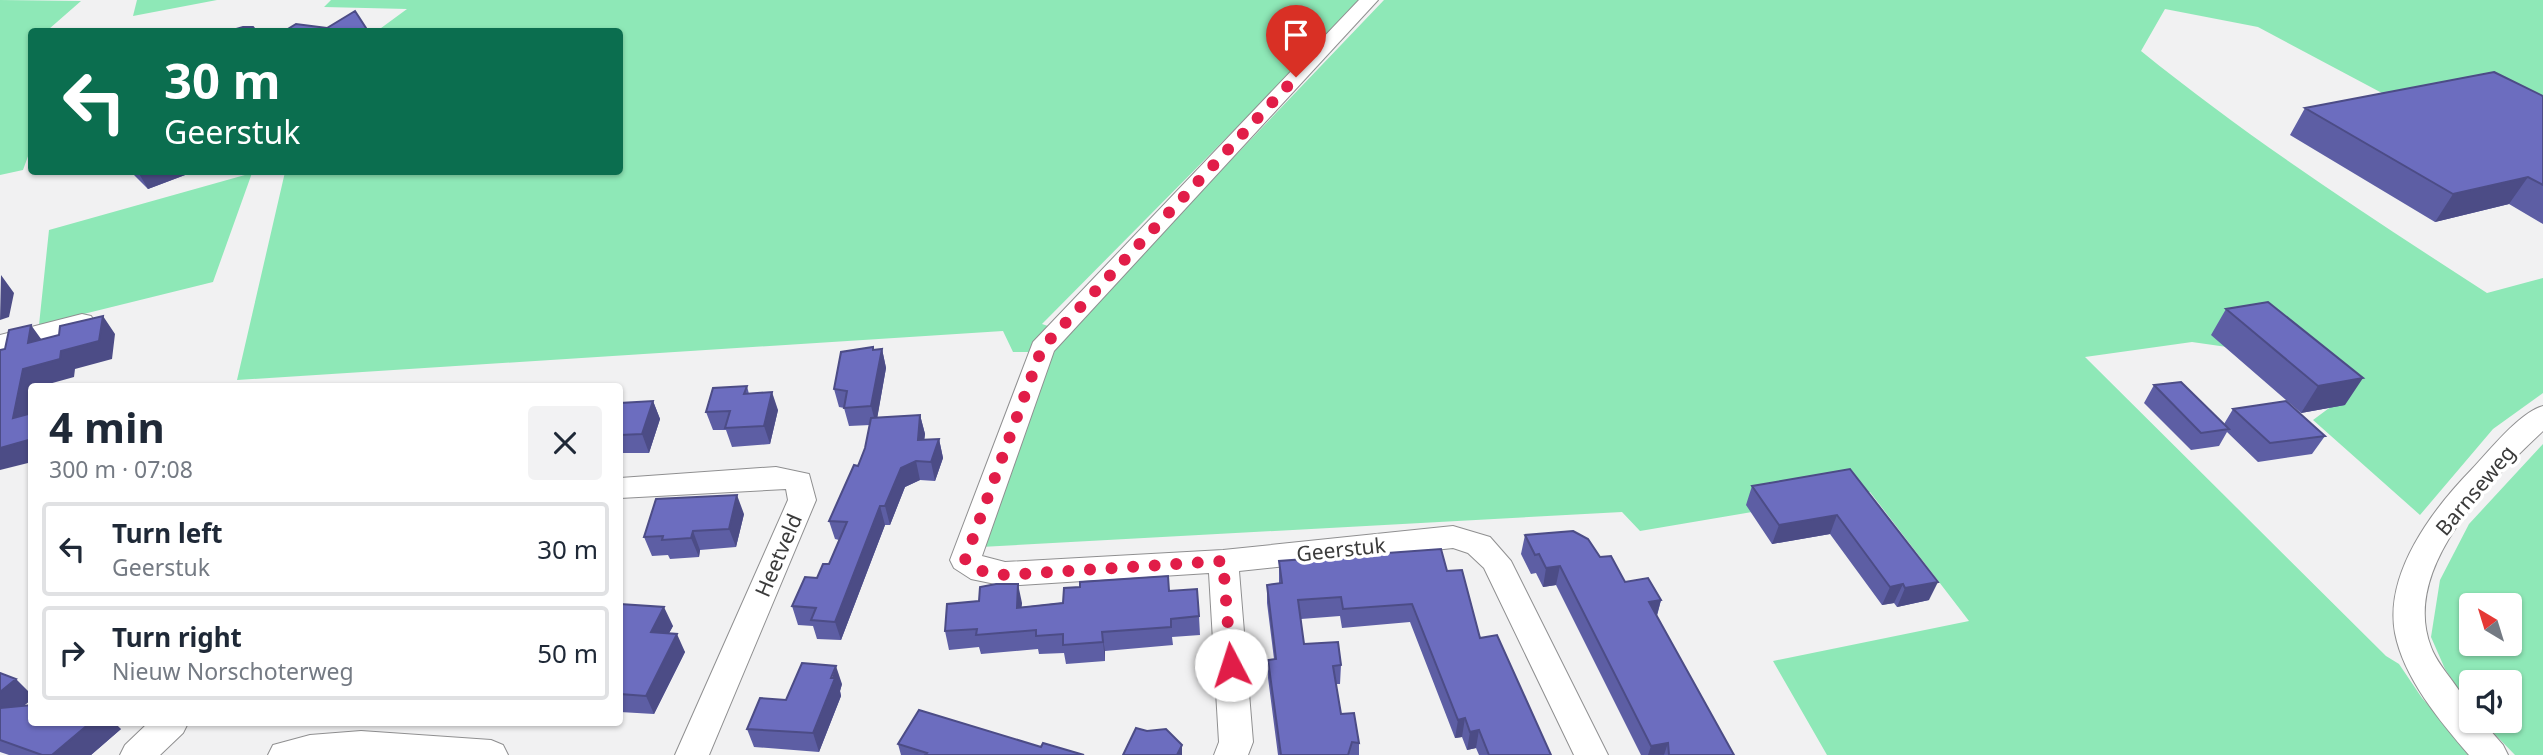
<!DOCTYPE html>
<meta charset="utf-8">
<style>
:root{--surface:#fff;--page:#f2f2f3;--text:#1f2937;--muted:#747a83;--line:#e0e1e3}
body{margin:0;font-family:"Noto Sans",sans-serif;background:var(--page);color:var(--text);height:100vh;display:flex;flex-direction:column;font-size:26px;white-space:nowrap}
*{box-sizing:border-box;margin:0}
p{font-size:23px;color:var(--muted)}
.icon{flex:none;width:38px;height:38px;fill:none;stroke:currentColor;stroke-width:2;stroke-linecap:round;stroke-linejoin:round}
.map{position:relative;flex:1;overflow:hidden}
.panel{position:absolute;left:28px;top:383px;width:595px;height:343px;display:flex;flex-direction:column;background:var(--surface);border-radius:7px;box-shadow:0 2px 5px #0004}
.panel>*{flex:none}
.top-card{position:absolute;left:28px;top:28px;width:595px;height:147px;border-radius:7px;box-shadow:0 2px 5px #0004;background:#0b6e4f;color:#fff;overflow:hidden}
.needle{width:46px;rotate:322deg}
.buttons{position:absolute;left:2459px;top:593px;display:grid;gap:14px}
.buttons a{display:grid;place-items:center;width:63px;height:63px;border-radius:7px;background:var(--surface);box-shadow:0 2px 5px #0004;font-size:35px}
.pin{position:absolute;display:grid;place-items:center;width:60px;height:60px;color:#fff;margin:-72px -30px;border-radius:50% 50% 50% 0;rotate:-45deg;box-shadow:0 0 7px #0007}
.pin .icon{rotate:45deg}
.me{position:absolute;width:77px;margin:-38px;rotate:355deg;stroke-linejoin:round;filter:drop-shadow(0 0 5px #0008)}
.turn{display:flex;align-items:center;gap:24px;height:147px;padding:0 21px;font-size:32px}
.turn .icon{width:91px;height:91px;stroke-width:2.5}
.turn b{display:block;font-size:49px;line-height:60px}
.round{display:grid;place-items:center;flex:none;width:74px;height:74px;border-radius:7px;background:var(--page)}
.head{display:flex;align-items:center;justify-content:space-between;height:119px;padding:0 21px}
h1{font-size:42px;font-weight:700;line-height:52px}
ul{padding:0;list-style:none}
li{display:flex;align-items:center;gap:21px;height:94px;margin:0 14px 10px;padding:0 7px;border:4px solid var(--line);border-radius:7px}
li div{flex:1}
li b{display:block;font-size:26px}
li em{font-style:normal}
.map>svg:first-child{display:block}
</style>
<div class="map">
<svg width="2543" height="755" viewBox="0 0 2543 755">
<rect width="100%" height="100%" fill="#f1f1f2"/>
<path fill="#8ee8b7" fill-rule="evenodd" d="M 0,0 L 81,1 L 49,29 L 51,31 L 32,32 L 31,148 L 23,170 L 0,175 Z
M 137,0 L 217,0 L 133,16 Z
M 331,0 L 1363,0 L 1042,324 L 1051,327 L 1030,352 L 1013,352 L 1003,331 L 237,380 L 285,172 L 620,172 L 620,32 L 377,31 L 407,9 L 324,7 Z
M 1384,0 L 2543,0 L 2543,103 L 2397,101 L 2258,27 L 2165,9 L 2141,51 C 2251,140 2368,216 2487,293 L 2543,278 L 2543,393 L 2493,429 L 2420,515 L 2313,420 L 2344,397 L 2227,347 L 2192,342 L 2085,357 L 2386,656 L 2399,664 L 2422,698 L 2473,755 L 1827,755 L 1773,661 L 1969,621 L 1870,492 L 1640,531 L 1622,512 L 981,547 L 1044,356 Z
M 252,173 L 213,282 L 39,325 L 49,230 Z
M 2543,444 L 2543,755 L 2515,755 L 2482,721 L 2510,721 L 2510,682 L 2471,682 L 2471,709 L 2445,669 L 2431,637 L 2440,580 L 2469,524 ZM 2471,606 L 2510,606 L 2510,644 L 2471,644 Z"/>
<g fill="none" stroke-linecap="round" stroke-linejoin="round">
<g stroke="#8f8f90" stroke-width="2">
<path id="street" d="M 1359,0 L 1378,0 L 1054,351 L 982,556 L 1005,562 L 1223,550 L 1453,526 L 1490,537 L 1511,561 L 1608,755 L 1574,755 L 1484,568 L 1468,553 L 1453,548 L 1239,571 L 1253,742 L 1248,755 L 1214,755 L 1219,742 L 1209,573 L 1005,586 L 971,579 L 954,568 L 950,560 L 1033,342 Z
M 82,314 L 91,316 L 95,322 L 91,328 L 0,351 L 0,335 Z
M 2543,406 L 2543,431 C 2491,480 2400,568 2431,647 C 2440,672 2471,695 2471,721 L 2482,721 L 2503,745 L 2508,755 L 2469,755 C 2440,721 2404,679 2395,633 C 2384,573 2433,509 2472,469 C 2489,451 2520,412 2543,406 Z
M 776,467 L 809,474 L 816,500 L 709,755 L 675,755 L 788,500 L 786,489 L 620,498 L 620,478 Z
M 148,723 L 188,723 L 183,733 L 160,755 L 120,755 L 125,745 Z
M 361,731 L 491,740 L 503,745 L 508,755 L 268,755 L 273,745 L 310,735 Z"/>
</g>
<use href="#street" fill="#fff" fill-rule="evenodd"/>
</g>
<path fill="#5d5ea4" d="M 2543,96 L 2543,224 L 2509,204 L 2435,222 L 2290,135 L 2305,108 Z
M 131,172 L 193,172 L 148,189 Z
M 2226,309 L 2345,405 L 2301,413 L 2211,335 Z
M 873,347 L 873,350 L 882,349 L 886,368 L 877,418 L 920,415 L 925,434 L 924,440 L 939,439 L 943,458 L 935,481 L 920,480 L 905,487 L 890,525 L 885,525 L 841,640 L 817,639 L 813,626 L 798,625 L 792,606 L 829,564 L 839,540 L 835,539 L 829,521 L 858,466 L 865,448 L 870,425 L 849,426 L 844,408 L 839,407 L 834,389 Z
M 2154,385 L 2224,424 L 2233,409 L 2325,436 L 2312,454 L 2258,462 L 2227,432 L 2219,446 L 2191,450 L 2144,403 Z
M 747,386 L 749,394 L 778,410 L 770,444 L 732,447 L 726,430 L 713,430 L 706,412 Z
M 653,401 L 660,419 L 649,453 L 620,453 L 620,403 Z
M 1850,469 L 1929,600 L 1897,607 L 1894,603 L 1882,605 L 1830,534 L 1772,544 L 1746,505 L 1752,486 Z
M 744,514 L 736,547 L 700,550 L 699,557 L 670,559 L 668,555 L 652,556 L 644,537 Z
M 1525,535 L 1600,557 L 1625,582 L 1661,600 L 1657,616 L 1734,755 L 1641,755 L 1556,585 L 1543,587 L 1536,573 L 1531,574 L 1521,554 Z
M 1279,561 L 1447,571 L 1480,638 L 1551,755 L 1479,755 L 1476,748 L 1467,750 L 1462,737 L 1455,738 L 1410,622 L 1342,628 L 1340,616 L 1301,619 L 1304,644 L 1341,665 L 1340,684 L 1336,684 L 1341,714 L 1359,743 L 1359,755 L 1278,755 L 1268,678 L 1268,660 L 1274,659 L 1267,603 L 1267,585 L 1279,584 Z
M 1169,591 L 1199,616 L 1200,635 L 1172,637 L 1173,645 L 1105,651 L 1105,661 L 1066,664 L 1064,653 L 1039,654 L 1038,649 L 981,654 L 979,647 L 949,650 L 945,631 L 979,601 L 1022,603 L 1021,607 Z
M 620,604 L 673,626 L 669,633 L 685,652 L 654,714 L 620,712 Z
M 0,673 L 32,699 L 24,705 L 121,729 L 91,755 L 9,755 L 0,752 Z
M 842,684 L 840,691 L 841,696 L 819,752 L 754,747 L 747,729 L 786,700 Z
M 898,744 L 1041,747 L 1084,755 L 901,755 Z"/>
<path fill="#4c4c86" d="M 138,172 L 193,172 L 148,189 Z
M 2528,177 L 2509,204 L 2435,222 L 2453,194 Z
M 1,275 L 14,293 L 9,317 L 0,320 Z
M 103,316 L 115,334 L 112,359 L 75,369 L 74,377 L 38,387 L 32,387 L 32,416 L 13,418 L 23,369 L 61,351 Z
M 31,325 L 44,343 L 28,343 Z
M 882,349 L 886,368 L 876,425 L 871,406 Z
M 2363,378 L 2345,405 L 2301,413 L 2318,386 Z
M 772,392 L 778,410 L 770,444 L 764,426 Z
M 653,401 L 660,419 L 649,453 L 642,434 Z
M 920,415 L 925,434 L 922,459 L 918,440 Z
M 32,439 L 32,462 L 0,470 L 0,448 Z
M 939,439 L 943,458 L 935,481 L 931,462 Z
M 916,461 L 920,480 L 905,487 L 890,525 L 885,506 L 901,468 Z
M 737,495 L 744,514 L 736,547 L 729,529 Z
M 880,506 L 885,525 L 841,640 L 835,622 Z
M 1837,515 L 1830,534 L 1772,544 L 1779,525 Z
M 693,531 L 700,550 L 699,557 L 691,538 Z
M 1560,566 L 1556,585 L 1543,587 L 1546,568 Z
M 1938,582 L 1929,600 L 1897,607 L 1905,588 Z
M 1018,584 L 1022,603 L 1020,626 L 1017,608 Z
M 1903,584 L 1894,603 L 1882,605 L 1890,587 Z
M 1661,600 L 1656,618 L 1649,602 Z
M 664,607 L 673,626 L 660,650 L 651,632 Z
M 1102,632 L 1105,651 L 1105,661 L 1103,642 Z
M 677,634 L 685,652 L 654,714 L 646,696 Z
M 836,666 L 842,684 L 840,691 L 841,696 L 819,752 L 813,733 Z
M 16,679 L 32,695 L 32,699 L 0,726 L 0,692 Z
M 1465,718 L 1462,737 L 1455,738 L 1458,720 Z
M 90,723 L 115,723 L 121,729 L 91,755 L 52,755 Z
M 1479,730 L 1476,748 L 1467,750 L 1470,732 Z
M 1668,743 L 1664,755 L 1648,755 L 1651,746 Z
M 1182,745 L 1182,755 L 1177,755 Z"/>
<path fill="#6c6dbf" stroke="#4c4c86" stroke-width="2" d="M 355,11 L 366,28 L 360,32 L 283,32 L 296,24 L 327,28 Z
M 243,27 L 253,27 L 257,32 L 226,32 Z
M 2494,72 L 2543,96 L 2543,185 L 2528,177 L 2453,194 L 2305,108 Z
M 2268,302 L 2363,378 L 2318,386 L 2226,309 Z
M 103,316 L 99,341 L 61,351 L 60,359 L 23,369 L 13,418 L 32,413 L 32,439 L 0,448 L 0,350 L 5,349 L 9,330 L 31,325 L 28,343 L 59,335 L 60,326 Z
M 873,347 L 873,350 L 882,349 L 871,406 L 844,408 L 847,391 L 834,389 L 841,352 Z
M 2181,382 L 2229,429 L 2201,433 L 2154,385 Z
M 747,386 L 744,394 L 772,392 L 764,426 L 725,428 L 730,411 L 706,412 L 713,388 Z
M 653,401 L 642,434 L 620,435 L 620,403 Z
M 2286,401 L 2325,436 L 2270,443 L 2233,409 Z
M 920,415 L 918,440 L 939,439 L 931,462 L 916,461 L 901,468 L 885,506 L 880,506 L 835,622 L 811,620 L 816,608 L 792,606 L 805,577 L 817,578 L 823,564 L 829,564 L 847,522 L 829,521 L 854,465 L 858,466 L 865,448 L 871,418 Z
M 1850,469 L 1938,582 L 1905,588 L 1903,584 L 1890,587 L 1837,515 L 1779,525 L 1752,486 Z
M 737,495 L 729,529 L 693,531 L 691,538 L 662,540 L 663,536 L 644,537 L 656,499 Z
M 1573,531 L 1588,539 L 1600,557 L 1611,556 L 1625,582 L 1648,578 L 1661,600 L 1649,602 L 1734,755 L 1669,755 L 1668,743 L 1651,746 L 1560,566 L 1546,568 L 1539,554 L 1535,555 L 1525,535 Z
M 1441,549 L 1447,571 L 1462,570 L 1480,638 L 1497,635 L 1551,755 L 1489,755 L 1479,730 L 1470,732 L 1465,718 L 1458,720 L 1412,604 L 1343,609 L 1341,597 L 1298,600 L 1304,644 L 1338,642 L 1341,665 L 1333,666 L 1341,714 L 1354,713 L 1359,743 L 1352,742 L 1348,755 L 1281,755 L 1268,660 L 1276,659 L 1267,585 L 1282,583 L 1279,561 Z
M 1168,576 L 1169,591 L 1197,589 L 1199,616 L 1171,619 L 1171,627 L 1102,632 L 1103,642 L 1063,645 L 1063,634 L 1036,636 L 1036,630 L 976,635 L 977,629 L 945,631 L 947,604 L 979,601 L 980,587 L 996,584 L 1018,584 L 1017,608 L 1063,603 L 1064,588 L 1080,587 L 1080,582 Z
M 620,604 L 664,607 L 651,632 L 677,634 L 646,696 L 620,694 Z
M 802,663 L 836,666 L 831,678 L 835,678 L 813,733 L 747,729 L 760,698 L 786,700 Z
M 0,673 L 16,679 L 0,692 Z
M 32,705 L 32,723 L 90,723 L 52,755 L 42,755 L 0,740 L 0,708 Z
M 919,710 L 1041,747 L 1043,743 L 1084,755 L 925,755 L 927,753 L 898,744 Z
M 1136,728 L 1147,731 L 1166,729 L 1182,745 L 1177,755 L 1123,755 Z"/>
<g fill="none" stroke-linecap="round" stroke-linejoin="round">
<path stroke="#e11d48" stroke-width="12" stroke-dasharray="0 21.6" d="M 1231,665 L 1223,561 L 1005,575 L 982,571 L 965,560 L 1042,348 L 1296,77"/>
</g>
<g text-anchor="middle" dominant-baseline="central" stroke-width="7" stroke-linejoin="round" paint-order="stroke">
<g font-size="21" fill="#3b3b3b" stroke="#fff">
<text transform="translate(2475 490) rotate(-50)">Barnseweg</text>
<text transform="translate(1341 549) rotate(-6)">Geerstuk</text>
<text transform="translate(778 555) rotate(-67)">Heetveld</text>
</g>
</g>
</svg>
<div class="buttons">
<a><svg class="needle" viewBox="-14 -14 28 28"><path d="M0-13l5 13h-10z" fill="#e53935"/><path d="M0 13l5-13h-10z" fill="#747a83"/></svg></a>
<a><svg class="icon" aria-label="sound" viewBox="0 0 24 24"><path d="M4 9h4l5-4v14l-5-4H4zM17 9q2 3 0 6"/></svg></a>
</div>
<div class="pin" style="left:1296px;top:77px;background:#d93025"><svg class="icon" aria-label="arrive" viewBox="0 0 24 24"><path d="M6 21V4h12l-3 4 3 4H6"/></svg></div>
<svg class="me" style="left:1231px;top:665px" viewBox="-20 -20 40 40"><circle r="19" fill="#fff"/><path d="M0-13L10 11 0 6-10 11z" fill="#e11d48"/></svg>
<div class="top-card">
<div class="turn"><svg class="icon" aria-label="left" viewBox="0 0 24 24"><path d="M17 20v-9H6M10 6l-5 5 5 5"/></svg><div><b>30 m</b>Geerstuk</div></div>
</div>
<section class="panel">
<div class="head"><div><h1>4 min</h1><p>300 m · 07:08</p></div><a class="round"><svg class="icon" aria-label="close" viewBox="0 0 24 24"><path d="M6 6l12 12M18 6L6 18"/></svg></a></div>
<ul>
<li><svg class="icon" aria-label="left" viewBox="0 0 24 24"><path d="M17 20v-9H6M10 6l-5 5 5 5"/></svg><div><b>Turn left</b><p>Geerstuk</p></div><em>30 m</em></li>
<li><svg class="icon" aria-label="right" viewBox="0 0 24 24"><path d="M7 20v-9h11M14 6l5 5-5 5"/></svg><div><b>Turn right</b><p>Nieuw Norschoterweg</p></div><em>50 m</em></li>
</ul>
</section>
</div>
